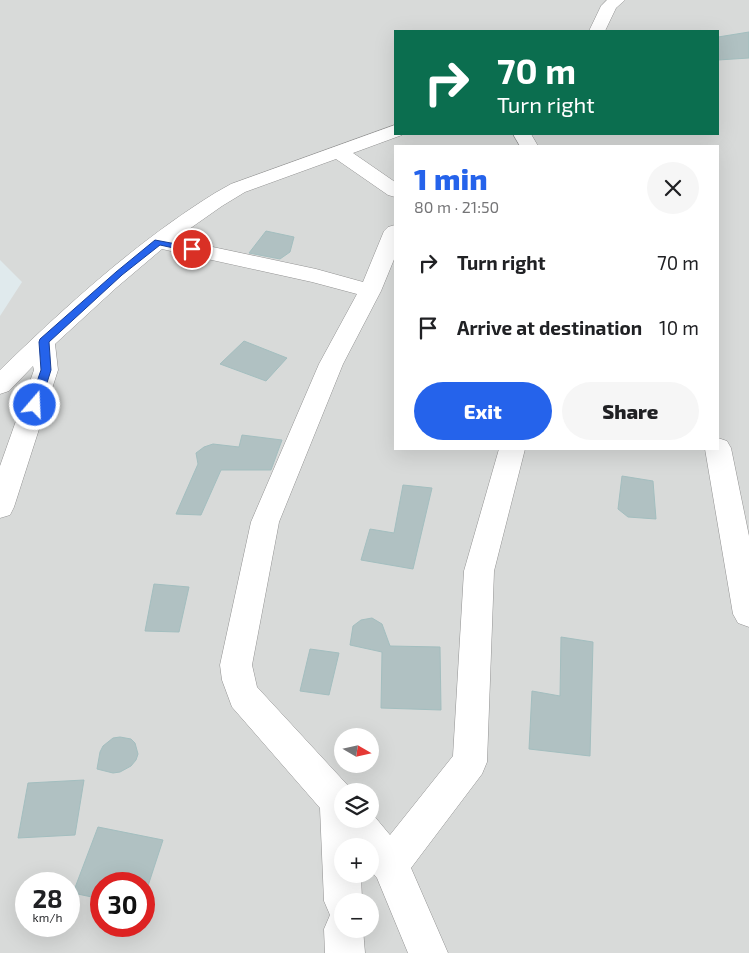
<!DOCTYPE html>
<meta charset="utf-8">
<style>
:root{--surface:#fff;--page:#f6f6f6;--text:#202124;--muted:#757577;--accent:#2563eb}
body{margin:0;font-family:"Exo 2",sans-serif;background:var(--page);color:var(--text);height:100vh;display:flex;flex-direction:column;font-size:19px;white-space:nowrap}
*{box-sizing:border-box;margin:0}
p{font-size:16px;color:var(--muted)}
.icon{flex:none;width:28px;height:28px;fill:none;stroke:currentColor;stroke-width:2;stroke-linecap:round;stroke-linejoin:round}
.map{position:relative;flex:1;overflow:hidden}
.details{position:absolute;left:394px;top:145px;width:325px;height:305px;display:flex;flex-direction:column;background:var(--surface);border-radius:0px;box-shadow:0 5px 20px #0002}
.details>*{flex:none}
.banner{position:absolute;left:394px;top:30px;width:325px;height:105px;border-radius:0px;box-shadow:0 5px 20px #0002;background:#0b6e4f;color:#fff;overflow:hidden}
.needle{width:32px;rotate:99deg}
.controls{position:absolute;left:334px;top:728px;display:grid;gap:10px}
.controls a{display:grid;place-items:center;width:45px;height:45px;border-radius:50%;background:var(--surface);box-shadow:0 5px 20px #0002;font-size:25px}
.speed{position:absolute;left:15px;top:872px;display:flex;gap:10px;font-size:25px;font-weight:700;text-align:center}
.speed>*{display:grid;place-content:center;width:65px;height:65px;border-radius:50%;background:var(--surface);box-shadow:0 5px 20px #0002;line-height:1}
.speed small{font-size:12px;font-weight:400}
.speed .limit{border:8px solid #d22;background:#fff;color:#111}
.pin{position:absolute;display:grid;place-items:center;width:42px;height:42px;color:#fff;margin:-21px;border:2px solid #fff;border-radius:50%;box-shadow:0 1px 5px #0007}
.me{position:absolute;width:55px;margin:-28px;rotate:19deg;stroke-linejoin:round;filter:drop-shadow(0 0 4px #0008)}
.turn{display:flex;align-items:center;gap:18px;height:105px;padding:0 20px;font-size:22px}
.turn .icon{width:65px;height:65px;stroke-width:2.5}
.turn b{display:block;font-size:35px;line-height:42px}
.round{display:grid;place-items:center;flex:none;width:52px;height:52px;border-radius:26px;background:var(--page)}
.overview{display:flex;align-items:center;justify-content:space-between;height:85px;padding:0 20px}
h1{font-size:30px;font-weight:800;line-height:38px;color:var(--accent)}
.primary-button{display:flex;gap:10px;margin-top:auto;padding:10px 20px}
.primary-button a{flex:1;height:58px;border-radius:30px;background:var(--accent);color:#fff;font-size:20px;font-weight:800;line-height:58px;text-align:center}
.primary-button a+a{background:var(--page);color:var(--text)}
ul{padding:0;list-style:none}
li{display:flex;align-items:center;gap:15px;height:65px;padding:0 20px}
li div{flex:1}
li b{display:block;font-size:19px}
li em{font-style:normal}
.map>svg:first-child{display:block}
</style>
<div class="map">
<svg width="749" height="953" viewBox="0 0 749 953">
<rect width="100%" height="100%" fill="#e0eaed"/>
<path fill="#d8dad9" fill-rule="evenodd" d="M 0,0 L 749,0 L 749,953 L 0,953 L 0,316 L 22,282 L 0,260 ZM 395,31 L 718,31 L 718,134 L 395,134 ZM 395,146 L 718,146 L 718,449 L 395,449 ZM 342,736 L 370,736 L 370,764 L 342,764 ZM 342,791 L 370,791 L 370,819 L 342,819 ZM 342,846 L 370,846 L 370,874 L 342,874 ZM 26,884 L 69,884 L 69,926 L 26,926 ZM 101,884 L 144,884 L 144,926 L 101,926 ZM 342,901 L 370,901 L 370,929 L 342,929 Z"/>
<path fill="#b0c1c2" stroke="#a3bebf" d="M 749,32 L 749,58 L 718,60 L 718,37 Z
M 266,231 L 294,237 L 290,252 L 280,259 L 249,253 Z
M 244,341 L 287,358 L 266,381 L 220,364 Z
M 242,435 L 282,440 L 271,470 L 221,470 L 201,515 L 176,514 L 198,464 L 196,453 L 204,447 L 213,444 L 239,447 Z
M 622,476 L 653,481 L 656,519 L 628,517 L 618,509 Z
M 403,485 L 432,488 L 413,569 L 361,560 L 370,529 L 394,533 Z
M 154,584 L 189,587 L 179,632 L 145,631 Z
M 372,618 L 382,624 L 390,646 L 440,647 L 441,710 L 381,708 L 382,652 L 350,645 L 353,626 L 361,620 Z
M 561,637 L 593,642 L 590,756 L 529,749 L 532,691 L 560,696 Z
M 310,649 L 339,653 L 329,695 L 300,691 Z
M 120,737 L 131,739 L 135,743 L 138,754 L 136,760 L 131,766 L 120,772 L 113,773 L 97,769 L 100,752 L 103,746 L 113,738 Z
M 84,780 L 75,835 L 18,838 L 28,783 Z
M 98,827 L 163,840 L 144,898 L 144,884 L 101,884 L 101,899 L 73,893 Z"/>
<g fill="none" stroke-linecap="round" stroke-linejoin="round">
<g stroke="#929292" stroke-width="1">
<path id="minor" d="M 607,0 L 625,0 L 616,8 L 605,31 L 589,31 L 601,6 Z
M 395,125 L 395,134 L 402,135 L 353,153 L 395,182 L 395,197 L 388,195 L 336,159 L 245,192 L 222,206 L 175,239 L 316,269 L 363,282 L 384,231 L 388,227 L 395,225 L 395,257 L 381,291 L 343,364 L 279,522 L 252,665 L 257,687 L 353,791 L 342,791 L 342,819 L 370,819 L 370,811 L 390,835 L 453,756 L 464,571 L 499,449 L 525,449 L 494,571 L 487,762 L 482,774 L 411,868 L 448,953 L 408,953 L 377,878 L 370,870 L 370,846 L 342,846 L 342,874 L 361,874 L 362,901 L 342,901 L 342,929 L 363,929 L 365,953 L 325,953 L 324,929 L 330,915 L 324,901 L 320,808 L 232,707 L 222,680 L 220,665 L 251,522 L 319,364 L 357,294 L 312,282 L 162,249 L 116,288 L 55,344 L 58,370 L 14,507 L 10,515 L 0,518 L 0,466 L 34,370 L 33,366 L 9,391 L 0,394 L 0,370 C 66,306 136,242 215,193 L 231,184 Z
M 513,134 L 531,134 L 538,146 L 520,146 Z
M 718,438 L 727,441 L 731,448 L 749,536 L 749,627 L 738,623 L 733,614 L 705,449 L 718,449 Z"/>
</g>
<use href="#minor" fill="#fff" fill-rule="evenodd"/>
</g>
<path fill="#2563eb" stroke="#184099" d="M 155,240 L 192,247 L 196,249 L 192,252 L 160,245 L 122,275 L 49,342 L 51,370 L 40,405 L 35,408 L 31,407 L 29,405 L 41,370 L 39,342 L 40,339 L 116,272 Z"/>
</svg>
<div class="controls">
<a><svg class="needle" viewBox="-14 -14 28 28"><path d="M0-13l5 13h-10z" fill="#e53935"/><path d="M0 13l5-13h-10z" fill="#757577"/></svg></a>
<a><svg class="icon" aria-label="layers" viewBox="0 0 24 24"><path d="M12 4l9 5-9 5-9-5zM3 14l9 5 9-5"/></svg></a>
<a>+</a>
<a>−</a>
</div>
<div class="speed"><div>28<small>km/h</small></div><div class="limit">30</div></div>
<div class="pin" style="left:192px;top:249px;background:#d93025"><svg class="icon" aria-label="arrive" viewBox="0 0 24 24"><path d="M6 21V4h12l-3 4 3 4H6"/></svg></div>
<svg class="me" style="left:35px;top:405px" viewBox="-20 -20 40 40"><circle r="17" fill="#2563eb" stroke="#fff" stroke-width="3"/><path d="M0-11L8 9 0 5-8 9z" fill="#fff"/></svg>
<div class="banner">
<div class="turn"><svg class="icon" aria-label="right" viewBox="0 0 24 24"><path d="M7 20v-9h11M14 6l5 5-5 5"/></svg><div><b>70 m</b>Turn right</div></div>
</div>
<section class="details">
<div class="overview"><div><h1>1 min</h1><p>80 m · 21:50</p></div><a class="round"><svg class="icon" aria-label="close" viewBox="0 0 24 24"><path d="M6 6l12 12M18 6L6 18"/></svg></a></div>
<ul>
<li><svg class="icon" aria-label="right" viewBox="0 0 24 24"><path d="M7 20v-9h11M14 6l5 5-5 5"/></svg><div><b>Turn right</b></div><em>70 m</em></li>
<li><svg class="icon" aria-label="arrive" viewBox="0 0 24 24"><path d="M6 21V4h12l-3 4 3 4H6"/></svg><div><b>Arrive at destination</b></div><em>10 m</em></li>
</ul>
<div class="primary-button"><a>Exit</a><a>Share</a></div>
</section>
</div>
